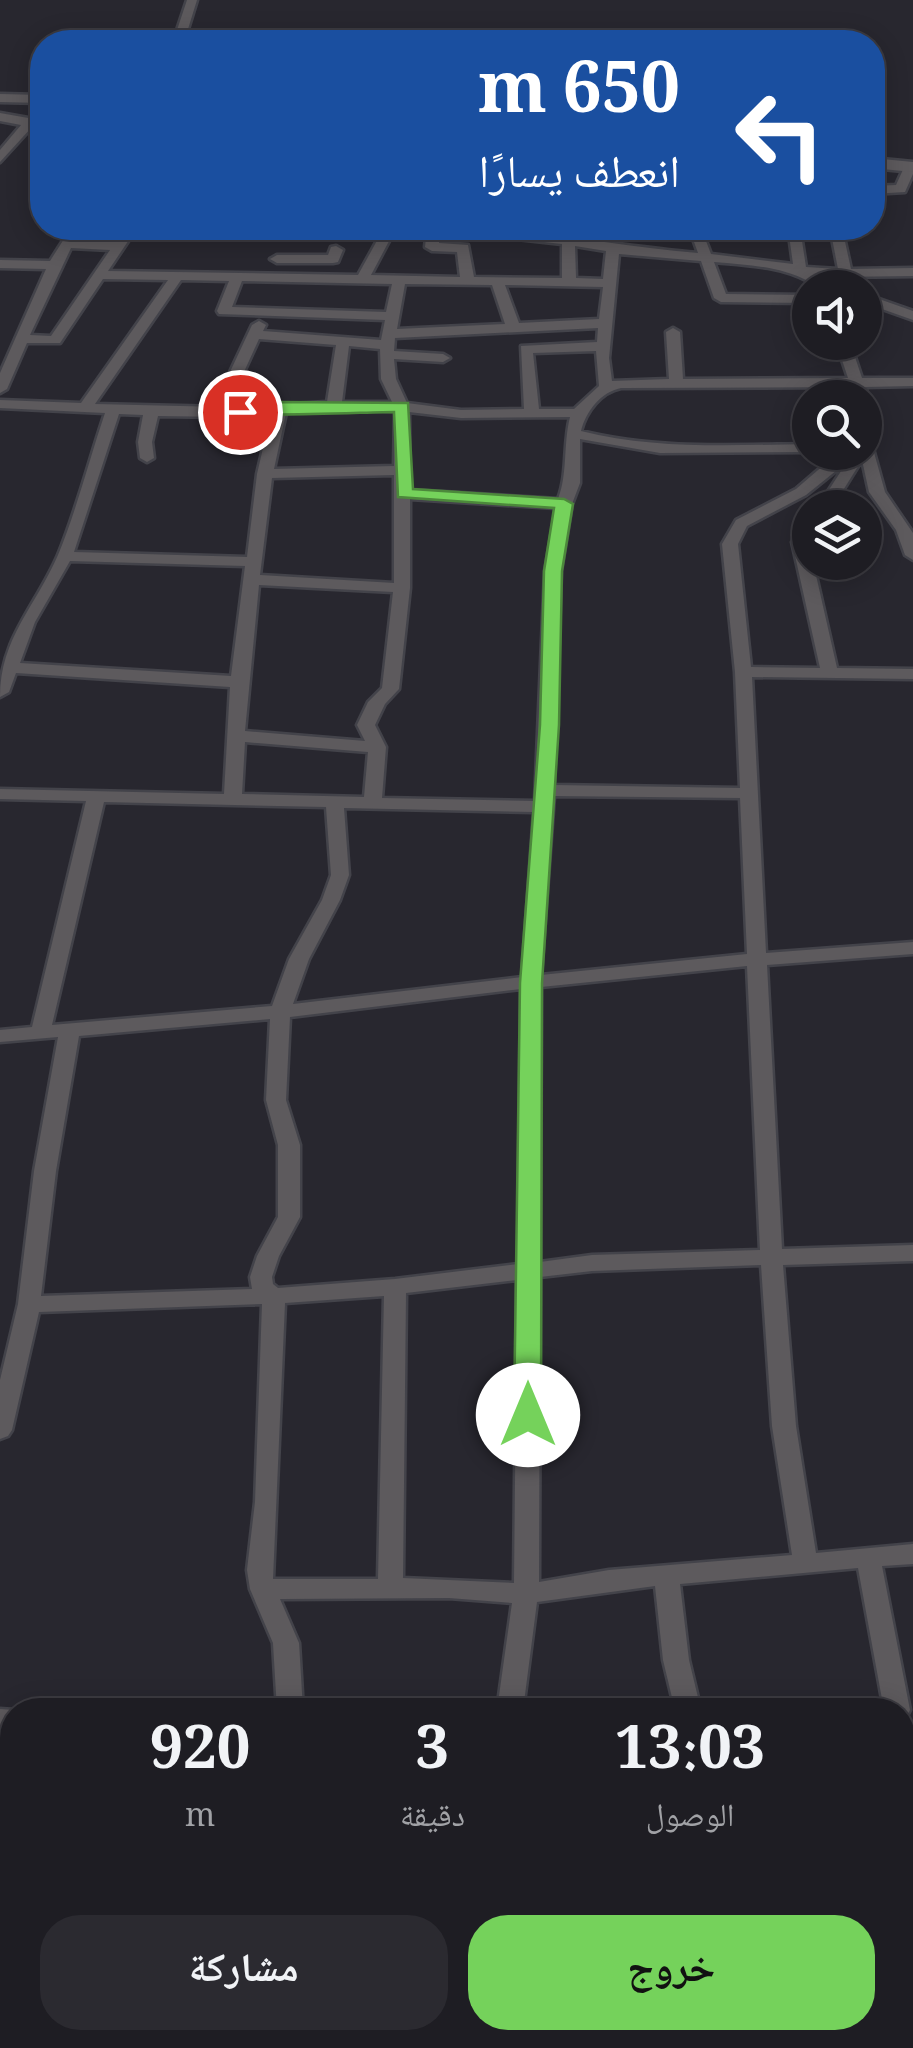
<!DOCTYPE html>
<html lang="ar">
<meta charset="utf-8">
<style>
:root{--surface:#1e1d23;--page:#2b2a30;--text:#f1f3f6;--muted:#a1a2a6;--line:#3c3b41;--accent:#75d25b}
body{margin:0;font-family:Georgia,"Noto Naskh Arabic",serif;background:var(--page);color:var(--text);direction:rtl;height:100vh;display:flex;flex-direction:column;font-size:38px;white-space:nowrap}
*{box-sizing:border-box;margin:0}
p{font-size:32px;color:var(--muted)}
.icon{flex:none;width:55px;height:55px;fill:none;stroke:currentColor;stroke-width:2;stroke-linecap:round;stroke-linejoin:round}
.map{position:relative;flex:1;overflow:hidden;direction:ltr}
.sheet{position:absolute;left:0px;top:1698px;width:915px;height:352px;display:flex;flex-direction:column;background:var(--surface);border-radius:40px 40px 0 0;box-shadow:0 5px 25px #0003,0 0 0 2px var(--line);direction:rtl}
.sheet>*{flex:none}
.guide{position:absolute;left:30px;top:30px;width:855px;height:210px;border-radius:40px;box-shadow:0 5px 25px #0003,0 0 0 2px var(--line);direction:rtl;background:#1a4fa0;color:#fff;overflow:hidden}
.controls{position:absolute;left:792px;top:270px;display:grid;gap:20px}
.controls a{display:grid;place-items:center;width:90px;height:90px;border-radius:50%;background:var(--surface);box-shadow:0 5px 25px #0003,0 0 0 2px var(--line);font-size:50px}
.pin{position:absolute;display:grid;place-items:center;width:85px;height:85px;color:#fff;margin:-42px;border:5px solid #fff;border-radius:50%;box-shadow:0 2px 10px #0007}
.me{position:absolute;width:110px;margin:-55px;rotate:0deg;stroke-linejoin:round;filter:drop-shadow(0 0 8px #0008)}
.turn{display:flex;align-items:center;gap:35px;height:210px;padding:0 40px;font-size:45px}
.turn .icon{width:130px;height:130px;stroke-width:2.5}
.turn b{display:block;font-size:70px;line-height:85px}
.eta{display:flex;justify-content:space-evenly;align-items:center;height:170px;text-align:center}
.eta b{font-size:60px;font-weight:700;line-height:70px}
.button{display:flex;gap:20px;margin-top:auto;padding:20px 40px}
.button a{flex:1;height:115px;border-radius:40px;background:var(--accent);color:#111;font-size:40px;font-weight:700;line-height:115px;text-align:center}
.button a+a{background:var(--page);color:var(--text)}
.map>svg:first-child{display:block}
</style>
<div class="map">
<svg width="913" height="2048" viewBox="0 0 913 2048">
<rect width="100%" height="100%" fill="#28272f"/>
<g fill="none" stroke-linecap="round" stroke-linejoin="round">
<g stroke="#43434a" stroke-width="5">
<path id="minor" d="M 187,0 L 197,0 L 184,42 L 173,42 Z
M 0,113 L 34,119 L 42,124 L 32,127 L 0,162 L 0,150 L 21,125 L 0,121 Z
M 906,163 L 913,163 L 913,174 L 905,192 L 872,194 L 872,186 L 896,185 Z
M 71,228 L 83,228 L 76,240 L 115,242 L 125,228 L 137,228 L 108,271 L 358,275 L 379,237 L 210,232 L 204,228 L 396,228 L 371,275 L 460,277 L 457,252 L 432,251 L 425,247 L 427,228 L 439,228 L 439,243 L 468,245 L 474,277 L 562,278 L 562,244 L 452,232 L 446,228 C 531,228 613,246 698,253 L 689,228 L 701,228 L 711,254 L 793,264 L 788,228 L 800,228 L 806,267 L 838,269 L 830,228 L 842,228 L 851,269 L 913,268 L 913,276 L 835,277 L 853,288 L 835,288 L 814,277 L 808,281 C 779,266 748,265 714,262 L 726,294 L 810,295 L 810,303 L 721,302 L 714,298 L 701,261 L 619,254 L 609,358 L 612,381 L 669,379 L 666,332 L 673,328 L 680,332 L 683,379 L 848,378 L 836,342 L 850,342 L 862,378 L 913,378 L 913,386 L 865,387 L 869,398 L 865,402 L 865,398 L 855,398 L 851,387 L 621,388 C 601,392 586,411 581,431 C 656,450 733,445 810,444 L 810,452 L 660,453 L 580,439 L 580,483 L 572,504 L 561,571 L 554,785 L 740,788 L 735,672 L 722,544 L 736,520 L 796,489 L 839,452 L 865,452 L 865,437 L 870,438 L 885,492 L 913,533 L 913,560 L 905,555 L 896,530 L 869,492 L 862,460 L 832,508 L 817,508 L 847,462 L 806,495 L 747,526 L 738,544 L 751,667 L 820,668 L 792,542 L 804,523 L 810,521 L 810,562 L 813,562 L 837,668 L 913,669 L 913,679 L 752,677 L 766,953 L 913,942 L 913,954 L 767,965 L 782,1249 L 913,1245 L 913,1261 L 783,1265 L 796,1426 L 816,1553 L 913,1544 L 913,1564 L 882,1566 L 910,1710 L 906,1718 L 902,1719 L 902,1710 L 884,1710 L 858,1568 L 680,1584 L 689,1660 L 701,1710 L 675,1710 L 663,1660 L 655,1586 L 537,1602 L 523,1710 L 497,1710 L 512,1603 L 449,1598 L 280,1599 L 299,1643 L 303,1710 L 277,1710 L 273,1643 L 250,1589 L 247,1570 L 255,1502 L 262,1304 L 39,1312 L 12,1430 L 8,1436 L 0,1439 L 0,1380 L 18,1304 L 34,1171 L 58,1037 L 0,1042 L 0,1030 L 32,1027 L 86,801 L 0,799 L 0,789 L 224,794 L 230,687 L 16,673 L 9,692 L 0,697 C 0,638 36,606 58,555 C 77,509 89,460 105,413 L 0,408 L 0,400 L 81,403 L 168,280 L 103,279 L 60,343 L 27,343 L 7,389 L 0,393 L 0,373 L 46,269 L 0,268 L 0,260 L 50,261 ZM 575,246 L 606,251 L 603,279 L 576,278 ZM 71,248 L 110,250 L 51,336 L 30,335 ZM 181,280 L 229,281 L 217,311 L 219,314 L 385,320 L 381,340 L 263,331 L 266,325 L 259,321 L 252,325 L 229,374 L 222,407 L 95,404 ZM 242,281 L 392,284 L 386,312 L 232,307 ZM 405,284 L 492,285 L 505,324 L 397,329 ZM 505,285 L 603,287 L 599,319 L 519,323 ZM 598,328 L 597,342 L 521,346 L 524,409 L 461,410 L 407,403 L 396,379 L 394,359 L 443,362 L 450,358 L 443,354 L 394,351 L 395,338 ZM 259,339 L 336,345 L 327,402 L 237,407 L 243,374 ZM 349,346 L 380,349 L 381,379 L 392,402 L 342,402 ZM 596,351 L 599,386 L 574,409 L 539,409 L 533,353 ZM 334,410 L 395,411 L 394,466 L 274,469 L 286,413 ZM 409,412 L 461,418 L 570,417 C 563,445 568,473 558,499 L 410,490 ZM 119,414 L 143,415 L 138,442 L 140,458 L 147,462 L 154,458 L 152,442 L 158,416 L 228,417 L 271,414 L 257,474 L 247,557 L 74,552 ZM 394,475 L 394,583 L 260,575 L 272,478 ZM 410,499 L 556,508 L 545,571 L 535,801 L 382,798 L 386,747 L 375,725 L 385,704 L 399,689 L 410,588 ZM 70,561 L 245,566 L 231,676 L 20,663 L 35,622 ZM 259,585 L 393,592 L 382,688 L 368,702 L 357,725 L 365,741 L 245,731 ZM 245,742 L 368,752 L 364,797 L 242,794 ZM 554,796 L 740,798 L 747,954 L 541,975 ZM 104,802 L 326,807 L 331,875 L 322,900 L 289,959 L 272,1006 L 52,1025 ZM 344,808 L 534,812 L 522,977 L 293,1004 L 309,959 L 340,900 L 349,875 ZM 747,966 L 760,1250 L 592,1255 L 540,1262 L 541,987 ZM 521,989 L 518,1264 L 395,1279 L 278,1288 L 273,1284 L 272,1277 L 279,1256 L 300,1217 L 300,1145 L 286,1100 L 290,1017 ZM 270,1019 L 266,1100 L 278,1145 L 278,1217 L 257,1256 L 250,1277 L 252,1289 L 41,1296 L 56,1171 L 79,1036 ZM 761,1265 L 772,1426 L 792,1555 L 609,1570 L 539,1582 L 540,1277 L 592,1271 ZM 517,1280 L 514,1583 L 403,1578 L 406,1293 ZM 384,1296 L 378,1579 L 273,1579 L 285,1303 Z
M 336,246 L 343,250 L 338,262 L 333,263 L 277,263 L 270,259 L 277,255 L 328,255 L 331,247 Z
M 865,294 L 913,311 L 913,320 L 865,303 Z
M 865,406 L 872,410 L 872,428 L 865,432 Z
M 0,1709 L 14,1710 L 12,1731 L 0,1731 Z
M 903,1733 L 913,1733 L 913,1843 L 902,1837 Z
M 47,2038 L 77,2038 L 75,2048 L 45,2048 Z
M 273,2038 L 302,2038 L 302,2048 L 272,2048 Z
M 491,2038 L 520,2038 L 521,2048 L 491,2048 Z
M 708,2038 L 737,2038 L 739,2048 L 709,2048 Z"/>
</g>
<g stroke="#43434a" stroke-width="5">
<path id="tertiary" d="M 0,94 L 42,95 L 42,103 L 0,102 Z
M 872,158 L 913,162 L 913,172 L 872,168 Z"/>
</g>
<use href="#minor" fill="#5d5a5d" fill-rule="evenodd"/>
<use href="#tertiary" fill="#5d5a5d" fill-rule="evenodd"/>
</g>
<path fill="#75d25b" stroke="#4c883b" stroke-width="2.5" d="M 280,402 L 408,403 L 413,489 L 564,499 L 573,504 L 562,571 L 559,725 L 542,983 L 541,1415 L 537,1422 L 518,1422 L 514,1415 L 520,983 L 540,725 L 544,571 L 554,508 L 398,497 L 394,412 C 371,412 239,418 231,412 L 240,407 Z"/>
</svg>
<div class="controls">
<a><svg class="icon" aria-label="sound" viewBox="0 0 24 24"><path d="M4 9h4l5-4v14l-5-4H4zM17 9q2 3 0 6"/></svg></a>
<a><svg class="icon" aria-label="search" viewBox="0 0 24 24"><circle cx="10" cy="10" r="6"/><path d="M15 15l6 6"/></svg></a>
<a><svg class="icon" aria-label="layers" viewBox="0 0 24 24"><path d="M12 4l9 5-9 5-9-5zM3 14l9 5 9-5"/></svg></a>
</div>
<div class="pin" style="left:240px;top:412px;background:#d93025"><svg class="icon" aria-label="arrive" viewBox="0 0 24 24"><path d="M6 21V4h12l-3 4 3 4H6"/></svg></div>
<svg class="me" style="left:528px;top:1415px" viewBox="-20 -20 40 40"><circle r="19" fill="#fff"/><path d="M0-13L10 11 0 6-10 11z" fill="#75d25b"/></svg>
<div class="guide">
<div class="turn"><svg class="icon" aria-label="left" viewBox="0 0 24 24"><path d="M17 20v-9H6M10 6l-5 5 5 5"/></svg><div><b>650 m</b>انعطف يسارًا</div></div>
</div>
<section class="sheet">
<div class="eta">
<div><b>13:03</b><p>الوصول</p></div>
<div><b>3</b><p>دقيقة</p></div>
<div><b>920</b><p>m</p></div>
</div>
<div class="button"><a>خروج</a><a>مشاركة</a></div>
</section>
</div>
